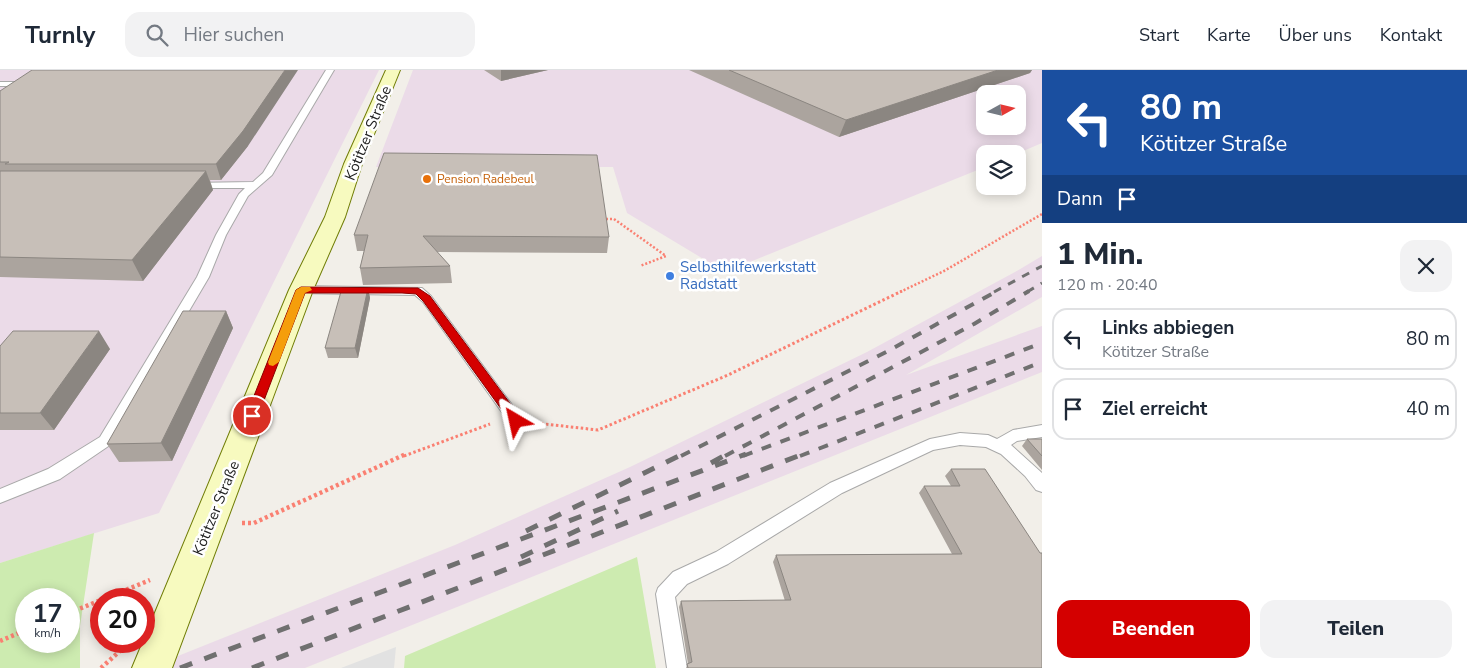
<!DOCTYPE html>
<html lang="de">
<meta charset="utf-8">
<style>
:root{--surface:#fff;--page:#f2f2f3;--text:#1f2937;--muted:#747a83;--line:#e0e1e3;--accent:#d40000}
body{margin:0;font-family:"Nunito Sans",sans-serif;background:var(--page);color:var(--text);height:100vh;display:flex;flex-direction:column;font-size:19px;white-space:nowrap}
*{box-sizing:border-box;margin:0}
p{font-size:16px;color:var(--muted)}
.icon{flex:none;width:28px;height:28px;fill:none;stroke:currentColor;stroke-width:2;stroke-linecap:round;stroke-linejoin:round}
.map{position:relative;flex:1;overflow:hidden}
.side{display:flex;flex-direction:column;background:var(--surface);width:425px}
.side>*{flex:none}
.guide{background:#1a4fa0;color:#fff;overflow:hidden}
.needle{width:32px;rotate:82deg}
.buttons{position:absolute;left:976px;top:15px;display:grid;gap:10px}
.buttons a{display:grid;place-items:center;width:50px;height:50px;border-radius:10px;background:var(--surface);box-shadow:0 2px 12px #0003;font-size:25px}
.speed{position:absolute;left:15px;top:518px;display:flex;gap:10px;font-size:25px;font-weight:700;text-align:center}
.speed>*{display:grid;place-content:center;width:65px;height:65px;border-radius:50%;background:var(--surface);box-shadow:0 2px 12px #0003;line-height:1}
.speed small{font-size:12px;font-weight:400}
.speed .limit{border:8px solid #d22;background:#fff;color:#111}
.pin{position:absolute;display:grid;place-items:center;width:42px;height:42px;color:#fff;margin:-21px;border:2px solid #fff;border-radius:50%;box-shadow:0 1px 5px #0007}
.me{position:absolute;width:55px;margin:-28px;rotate:324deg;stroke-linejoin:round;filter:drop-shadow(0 0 4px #0008)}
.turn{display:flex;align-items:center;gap:18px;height:105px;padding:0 15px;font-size:22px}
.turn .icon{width:65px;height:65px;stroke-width:2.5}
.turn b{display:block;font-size:35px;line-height:42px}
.then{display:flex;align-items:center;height:48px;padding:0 15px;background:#0003;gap:10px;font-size:19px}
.round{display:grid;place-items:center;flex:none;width:52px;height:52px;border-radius:15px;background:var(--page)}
.head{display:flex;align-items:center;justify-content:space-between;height:85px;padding:0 15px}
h1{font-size:30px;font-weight:800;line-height:38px}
.cta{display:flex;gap:10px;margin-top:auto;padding:10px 15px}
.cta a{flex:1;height:58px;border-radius:15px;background:var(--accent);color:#fff;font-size:20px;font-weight:800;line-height:58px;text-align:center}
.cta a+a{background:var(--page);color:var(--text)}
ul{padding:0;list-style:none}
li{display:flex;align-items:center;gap:15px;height:62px;margin:0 10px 8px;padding:0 5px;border:2px solid var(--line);border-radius:15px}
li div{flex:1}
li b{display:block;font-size:19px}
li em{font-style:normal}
header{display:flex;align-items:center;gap:30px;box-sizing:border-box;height:70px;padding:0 25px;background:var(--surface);border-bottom:1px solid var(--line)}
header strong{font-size:24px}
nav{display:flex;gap:28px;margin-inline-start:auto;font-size:18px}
.search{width:350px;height:45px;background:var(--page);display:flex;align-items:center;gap:12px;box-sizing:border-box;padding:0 18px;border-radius:15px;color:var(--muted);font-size:19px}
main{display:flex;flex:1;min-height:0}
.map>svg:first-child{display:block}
</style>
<header>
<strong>Turnly</strong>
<div class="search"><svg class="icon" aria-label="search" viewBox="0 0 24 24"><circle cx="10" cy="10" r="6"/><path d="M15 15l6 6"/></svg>Hier suchen</div>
<nav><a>Start</a><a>Karte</a><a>Über uns</a><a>Kontakt</a></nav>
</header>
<main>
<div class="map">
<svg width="1042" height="598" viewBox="0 0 1042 598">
<rect width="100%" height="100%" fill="#f2efe9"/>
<path fill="#ebdbe8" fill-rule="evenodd" d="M 0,0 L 379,0 L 159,443 L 0,493 Z
M 413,0 L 1042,0 L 1042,73 L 1016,84 L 985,84 L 985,97 L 725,202 L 627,143 L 613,97 L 376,97 ZM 985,24 L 1018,24 L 1018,56 L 985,56 Z
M 1042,186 L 1042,227 L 906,305 L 1042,256 L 1042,302 L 305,598 L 148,598 L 455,475 L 630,397 L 867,282 L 1015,202 Z"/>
<path fill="#cdebb0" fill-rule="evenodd" d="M 94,463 L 80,556 L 80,598 L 0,598 L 0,493 ZM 26,529 L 69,529 L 69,571 L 26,571 Z
M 637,487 L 656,598 L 404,598 L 405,586 Z"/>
<path fill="#e2e2e2" d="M 396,577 L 394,598 L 341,598 Z"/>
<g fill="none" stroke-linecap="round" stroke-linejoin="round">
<g stroke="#a9a9a9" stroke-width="2">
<path id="lane" d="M 326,0 L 334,0 L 272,105 L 248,126 L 226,165 L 209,207 L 110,375 L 60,409 L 0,433 L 0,419 L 48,399 L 100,367 L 197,207 L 216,165 L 239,124 L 245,118 L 193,118 L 188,115 L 190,113 L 253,112 L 263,103 Z
M 0,12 L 30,12 L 34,14 L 30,16 L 0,16 Z
M 301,216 L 422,218 L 431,226 L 521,347 L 523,351 L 521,355 L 516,357 L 511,355 L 423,232 L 415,225 L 297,223 L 295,220 Z
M 1042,355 L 1042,367 L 1017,371 L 1011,375 L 1042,403 L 1042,422 L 1036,420 L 1025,406 L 1001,384 L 986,377 L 960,375 L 933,380 L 842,423 L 728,494 L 687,514 L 675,527 L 687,598 L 667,598 L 656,524 L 658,518 L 673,502 L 716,482 L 830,413 L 930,369 L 960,363 L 988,365 L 997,369 L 1013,360 Z"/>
</g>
<g stroke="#707d05" stroke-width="2">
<path id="secondary" d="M 386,0 L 400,0 L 362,94 L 345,147 L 313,220 L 172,598 L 132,598 L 289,220 L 325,147 L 344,94 Z"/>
</g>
<path stroke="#fa8072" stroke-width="2.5" stroke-dasharray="2 2" stroke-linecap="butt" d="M 602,149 L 614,149 L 666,186 L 640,196
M 900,222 L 944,201 L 1042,144"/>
<path stroke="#fa8072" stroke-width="3" stroke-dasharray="2.5 2.5" stroke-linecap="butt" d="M 536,353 L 598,360 L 728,305 L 902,221
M 404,386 L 490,354"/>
<path stroke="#fa8072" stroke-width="4.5" stroke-dasharray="3 3" stroke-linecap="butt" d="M 242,453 L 254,453 L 406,384
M 104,529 L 150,510
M 69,543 L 101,530
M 0,571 L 26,560
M 101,598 L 121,580"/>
<use href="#lane" fill="#fff" fill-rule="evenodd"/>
<use href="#secondary" fill="#f7fabf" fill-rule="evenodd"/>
<path stroke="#707070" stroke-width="3" stroke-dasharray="8 8" stroke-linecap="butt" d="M 994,222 L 1042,196
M 1027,222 L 1042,213"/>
<path stroke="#707070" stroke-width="4" stroke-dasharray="10 10" stroke-linecap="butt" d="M 681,386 L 888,281 L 997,221
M 725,386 L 974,254 L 1029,221
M 743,386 L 1042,273
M 800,386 L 1042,292"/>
<path stroke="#707070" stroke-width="5" stroke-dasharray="13 13" stroke-linecap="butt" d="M 711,393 L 727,384
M 526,461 L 683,384
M 521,487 L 618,441
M 180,598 L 746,384
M 252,598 L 803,384"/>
</g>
<path fill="#aba49e" d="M 484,0 L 548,0 L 501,11 Z
M 689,0 L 1032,0 L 1030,3 L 839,67 Z
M 0,21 L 248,76 L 221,110 L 210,110 L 213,120 L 143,211 L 0,207 Z
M 354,165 L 609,167 L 607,183 L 437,182 L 450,196 L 452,213 L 363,215 L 360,198 L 364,181 L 357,181 Z
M 368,218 L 370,228 L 358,288 L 328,288 L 325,278 Z
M 226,241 L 233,258 L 172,391 L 119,392 L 107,374 Z
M 0,276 L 110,279 L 54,360 L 0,360 Z
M 1027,369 L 1042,369 L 1042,400 L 1022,376 Z
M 951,399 L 985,399 L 1042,598 L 686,598 L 688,594 L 679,537 L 681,531 L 785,531 L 773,492 L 776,485 L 952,484 L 919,423 L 924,416 L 951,416 L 945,406 Z"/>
<path fill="#8b8681" d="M 285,0 L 298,0 L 248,76 L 221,110 L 216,94 Z
M 501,0 L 548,0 L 501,11 Z
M 998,0 L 1032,0 L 1030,3 L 839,67 L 846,50 Z
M 206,101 L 213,120 L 143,211 L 132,190 Z
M 368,218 L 370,228 L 358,288 L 355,278 Z
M 226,241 L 233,258 L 172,391 L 161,373 Z
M 99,261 L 110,279 L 54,360 L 40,343 Z"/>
<path fill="#c7bfb8" stroke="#8b8681" d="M 32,0 L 285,0 L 243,61 L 216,94 L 5,94 L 9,92 L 0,92 L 0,21 Z
M 729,0 L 998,0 L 846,50 Z
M 384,83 L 597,85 L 609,167 L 423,166 L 450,196 L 360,198 L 368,165 L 354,165 Z
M 0,101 L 206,101 L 132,190 L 0,187 Z
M 342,218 L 368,218 L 355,278 L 325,278 Z
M 183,241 L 226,241 L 161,373 L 107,374 Z
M 13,261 L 99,261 L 40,343 L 0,343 L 0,276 Z
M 1027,369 L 1042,369 L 1042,386 Z
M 951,399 L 985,399 L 1040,483 L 1042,483 L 1042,598 L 688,598 L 687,594 L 692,592 L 681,531 L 791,530 L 776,485 L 962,484 L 924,416 L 960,416 Z"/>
<path fill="#d40000" stroke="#8a0000" d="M 301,217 L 418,218 L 430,226 L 521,348 L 523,351 L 521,354 L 512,354 L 423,231 L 416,224 L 402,223 L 305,223 L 258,346 L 256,349 L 248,349 L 246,346 L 296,220 Z"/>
<path fill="#f59e0b" d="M 301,217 L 310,217 L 312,220 L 305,223 L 279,292 L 273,296 L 269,295 L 268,292 L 296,220 Z"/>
<circle fill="#e8710a" stroke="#fff" stroke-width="2" cx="427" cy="109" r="5"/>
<circle fill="#3f7fe0" stroke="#fff" stroke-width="2" cx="670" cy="206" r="5"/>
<g text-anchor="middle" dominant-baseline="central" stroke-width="5" stroke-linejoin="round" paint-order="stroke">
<g font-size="12" fill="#c56008" stroke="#fff" text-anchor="start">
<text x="437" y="109">Pension Radebeul</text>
</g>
<g font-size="15" fill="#222" stroke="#fff">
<text transform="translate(368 63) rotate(-68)">Kötitzer Straße</text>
<text transform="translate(216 438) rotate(-68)">Kötitzer Straße</text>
</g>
<g font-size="15" fill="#366cbe" stroke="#fff" text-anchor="start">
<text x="680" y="197">Selbsthilfewerkstatt<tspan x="680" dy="17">Radstatt</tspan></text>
</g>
</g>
</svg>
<div class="buttons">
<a><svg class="needle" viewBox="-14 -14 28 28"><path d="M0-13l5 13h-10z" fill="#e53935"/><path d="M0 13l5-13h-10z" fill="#747a83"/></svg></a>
<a><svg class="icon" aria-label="layers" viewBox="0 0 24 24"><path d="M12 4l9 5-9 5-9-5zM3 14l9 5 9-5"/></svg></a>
</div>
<div class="speed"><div>17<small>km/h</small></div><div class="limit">20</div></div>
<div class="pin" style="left:252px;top:346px;background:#d93025"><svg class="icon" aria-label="arrive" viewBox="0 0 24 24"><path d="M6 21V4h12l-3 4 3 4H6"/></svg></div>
<svg class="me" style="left:516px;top:351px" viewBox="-20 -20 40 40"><path d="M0-17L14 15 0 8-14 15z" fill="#d40000" stroke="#fff" stroke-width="4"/></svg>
</div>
<section class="side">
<div class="guide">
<div class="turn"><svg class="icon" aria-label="left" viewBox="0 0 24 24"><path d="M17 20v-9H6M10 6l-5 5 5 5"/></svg><div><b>80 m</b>Kötitzer Straße</div></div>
<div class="then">Dann<svg class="icon" aria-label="arrive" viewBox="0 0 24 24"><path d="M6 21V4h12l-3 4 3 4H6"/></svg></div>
</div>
<div class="head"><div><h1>1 Min.</h1><p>120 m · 20:40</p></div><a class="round"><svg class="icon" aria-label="close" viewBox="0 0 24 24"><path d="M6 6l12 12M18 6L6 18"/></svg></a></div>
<ul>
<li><svg class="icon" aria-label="left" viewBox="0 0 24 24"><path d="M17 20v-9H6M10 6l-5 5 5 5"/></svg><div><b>Links abbiegen</b><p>Kötitzer Straße</p></div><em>80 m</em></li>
<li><svg class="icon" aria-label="arrive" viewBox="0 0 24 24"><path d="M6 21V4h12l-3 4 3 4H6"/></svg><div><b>Ziel erreicht</b></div><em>40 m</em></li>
</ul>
<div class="cta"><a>Beenden</a><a>Teilen</a></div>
</section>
</main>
